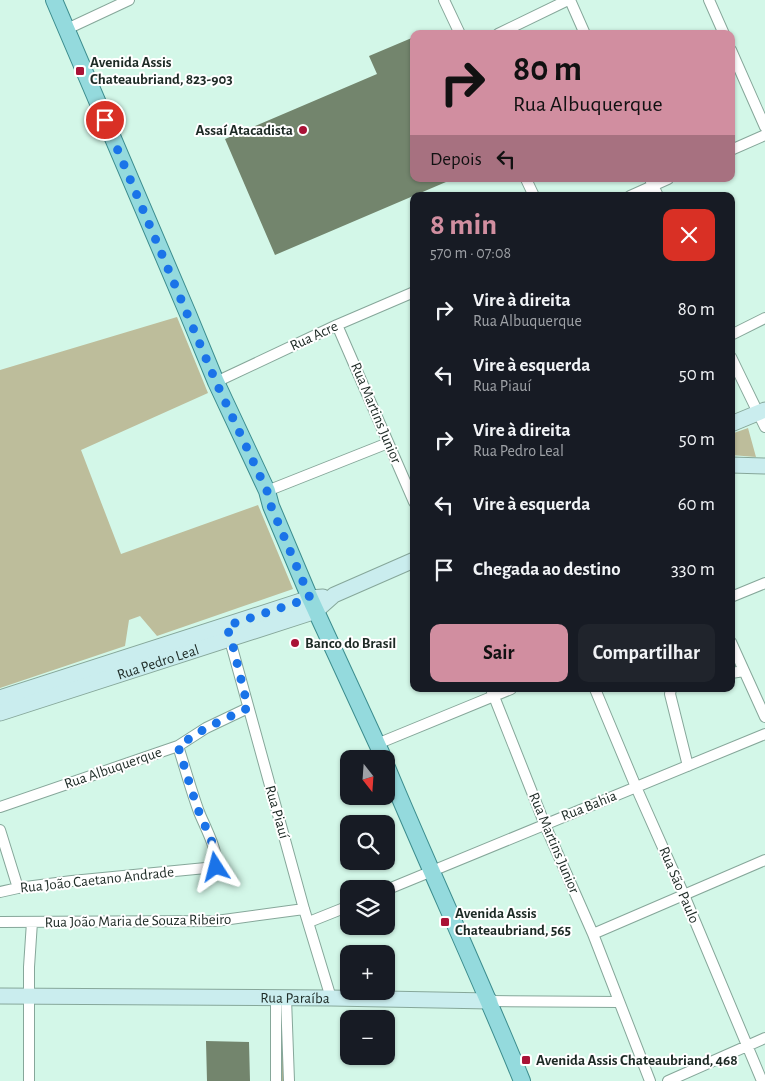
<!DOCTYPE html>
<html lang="pt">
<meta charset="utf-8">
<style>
:root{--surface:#171b24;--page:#20242c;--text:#f1f3f6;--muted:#9ea1a6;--accent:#d18ea0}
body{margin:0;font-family:"Alegreya Sans",sans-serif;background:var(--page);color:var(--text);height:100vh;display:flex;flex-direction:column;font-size:19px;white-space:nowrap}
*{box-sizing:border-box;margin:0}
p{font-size:16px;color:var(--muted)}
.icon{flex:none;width:28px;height:28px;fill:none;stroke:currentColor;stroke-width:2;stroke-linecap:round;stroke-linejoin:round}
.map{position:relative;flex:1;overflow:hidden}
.drawer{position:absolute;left:410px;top:192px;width:325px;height:500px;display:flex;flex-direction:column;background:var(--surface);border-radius:10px;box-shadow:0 1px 4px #0004}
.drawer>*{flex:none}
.top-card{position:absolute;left:410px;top:30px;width:325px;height:152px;border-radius:10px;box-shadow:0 1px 4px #0004;background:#d18ea0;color:#111;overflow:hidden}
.needle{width:32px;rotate:163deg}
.buttons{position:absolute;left:340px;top:750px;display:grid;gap:10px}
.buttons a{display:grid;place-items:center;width:55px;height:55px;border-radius:10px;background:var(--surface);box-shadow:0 1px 4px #0004;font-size:25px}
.pin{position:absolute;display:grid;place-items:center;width:42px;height:42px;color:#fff;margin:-21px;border:2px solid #fff;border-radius:50%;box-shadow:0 1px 5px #0007}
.me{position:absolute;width:55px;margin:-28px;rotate:351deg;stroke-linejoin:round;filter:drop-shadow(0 0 4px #0008)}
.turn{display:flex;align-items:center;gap:18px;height:105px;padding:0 20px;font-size:22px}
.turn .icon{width:65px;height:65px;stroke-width:2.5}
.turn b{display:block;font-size:35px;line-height:42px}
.then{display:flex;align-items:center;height:48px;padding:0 20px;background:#0003;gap:10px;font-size:19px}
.round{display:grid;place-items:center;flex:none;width:52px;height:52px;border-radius:10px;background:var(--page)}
.summary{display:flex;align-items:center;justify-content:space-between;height:85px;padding:0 20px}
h1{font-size:30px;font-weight:700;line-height:38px;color:var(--accent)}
.action{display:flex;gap:10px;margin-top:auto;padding:10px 20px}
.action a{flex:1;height:58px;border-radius:10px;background:var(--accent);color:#111;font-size:20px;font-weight:700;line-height:58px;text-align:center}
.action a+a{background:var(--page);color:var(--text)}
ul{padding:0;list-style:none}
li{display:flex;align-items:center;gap:15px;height:65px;padding:0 20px}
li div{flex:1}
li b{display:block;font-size:19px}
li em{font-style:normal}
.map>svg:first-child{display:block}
</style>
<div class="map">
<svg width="765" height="1081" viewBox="0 0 765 1081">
<rect width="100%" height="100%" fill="#d3f7e8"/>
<path fill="#bdbd9b" d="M 177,317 L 208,393 L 81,450 L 121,554 L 258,505 L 293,589 L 157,636 L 140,616 L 129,620 L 125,646 L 0,688 L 0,370 Z
M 748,428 L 756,457 L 731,455 L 731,434 Z"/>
<path fill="#b0b08c" d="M 279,1000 L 285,1002 L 286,1081 L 279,1081 Z"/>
<path fill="#73856d" d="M 414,37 L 414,179 L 453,179 L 275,255 L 225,139 L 377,74 L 369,56 Z
M 206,1041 L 249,1042 L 250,1081 L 207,1081 Z"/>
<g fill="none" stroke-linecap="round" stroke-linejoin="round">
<g stroke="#86a79a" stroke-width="12">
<path id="street" d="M 444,0 L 460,34
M 570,0 L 585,34
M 709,0 L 724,34
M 67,29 L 129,0
M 498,34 L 568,0
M 731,50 L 765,127
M 731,150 L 765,135
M 526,179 L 534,196
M 650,179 L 658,196
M 630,196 L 668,179
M 337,325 L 414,502
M 731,335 L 765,318
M 731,357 L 765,427
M 216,382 L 337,325 L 414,292
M 267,491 L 388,443
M 731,597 L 765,583
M 228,633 L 304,909 L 331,998
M 731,642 L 765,717
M 731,673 L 744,671
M 491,689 L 545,825 L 593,934 L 650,1081
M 595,689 L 636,787 L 684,895 L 762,1081
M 671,689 L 670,694 L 688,766
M 377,744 L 511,689
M 0,807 L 178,746 L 206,728 L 248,708
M 0,830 L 18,888
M 386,890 L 765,734
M 0,892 L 18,888 L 72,881 L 216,867 C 219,852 205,827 199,812 C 191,790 185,768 178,746
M 0,922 L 216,921 L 304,909
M 309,922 L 349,906
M 593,934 L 765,860
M 276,998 L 276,1081
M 286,998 L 289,1081
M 490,1001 L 619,1002
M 29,1081 L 29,967 L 32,922
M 668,1081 L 765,1038"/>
</g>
<g stroke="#86a79a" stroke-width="17">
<g id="secondary">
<path d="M 731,424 L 765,410"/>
<path d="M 731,465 L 765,466"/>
<path d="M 0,698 L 310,598 L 323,597"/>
<path id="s1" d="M 0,713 L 316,611 L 334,595 L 414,560"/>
<path id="s2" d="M 0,996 L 331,998 L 490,1001"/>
</g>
</g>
<g stroke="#3c8d8e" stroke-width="18">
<path id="primary" d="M 54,0 L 188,314 L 216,382 L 267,491 L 271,506 L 309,596 L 384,759
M 386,765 C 430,871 479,975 522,1081"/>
</g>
<use href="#street" stroke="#fff" stroke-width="10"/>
<use href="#secondary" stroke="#caedee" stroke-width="15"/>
<use href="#primary" stroke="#94dadd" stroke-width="16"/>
</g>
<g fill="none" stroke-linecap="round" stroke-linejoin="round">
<path stroke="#1a73e8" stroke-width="9" stroke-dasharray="0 16.2" d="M 105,120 L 216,382 L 267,491 L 271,506 L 310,598 L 226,626 L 231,638 L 248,708 L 206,728 L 178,746 C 185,768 191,790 199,812 C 205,827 219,852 216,867"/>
</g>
<g fill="#a91236" stroke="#fff" stroke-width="2">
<rect x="75" y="66" width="10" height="10" rx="2.5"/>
<circle cx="303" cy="130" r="5"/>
<circle cx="295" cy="643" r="5"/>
<rect x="440" y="917" width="10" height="10" rx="2.5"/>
<rect x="521" y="1055" width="10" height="10" rx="2.5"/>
</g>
<g text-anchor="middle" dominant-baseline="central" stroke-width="4" stroke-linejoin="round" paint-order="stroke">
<g font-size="15" font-weight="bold" fill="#1d2a25" stroke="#fff" text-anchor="start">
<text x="90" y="62">Avenida Assis<tspan x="90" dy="17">Chateaubriand, 823-903</tspan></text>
<text x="293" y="130" text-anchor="end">Assaí Atacadista</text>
<text x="305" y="643">Banco do Brasil</text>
<text x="455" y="913">Avenida Assis<tspan x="455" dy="17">Chateaubriand, 565</tspan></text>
<text x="536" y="1060">Avenida Assis Chateaubriand, 468</text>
</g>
<g font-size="15" fill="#1d2a25" stroke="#fff">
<text transform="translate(314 336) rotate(-25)">Rua Acre</text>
<text transform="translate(376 413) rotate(67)">Rua Martins Junior</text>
<text stroke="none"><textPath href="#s1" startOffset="166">Rua Pedro Leal</textPath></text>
<text transform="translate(113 768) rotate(-19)">Rua Albuquerque</text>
<text transform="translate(589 806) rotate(-22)">Rua Bahia</text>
<text transform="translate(277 812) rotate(74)">Rua Piauí</text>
<text transform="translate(554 843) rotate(67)">Rua Martins Junior</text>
<text transform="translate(97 880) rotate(-6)">Rua João Caetano Andrade</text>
<text transform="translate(679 885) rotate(67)">Rua São Paulo</text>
<text transform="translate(138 921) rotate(-1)">Rua João Maria de Souza Ribeiro</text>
<text stroke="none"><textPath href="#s2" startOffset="295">Rua Paraíba</textPath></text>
</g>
</g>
</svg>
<div class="buttons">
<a><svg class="needle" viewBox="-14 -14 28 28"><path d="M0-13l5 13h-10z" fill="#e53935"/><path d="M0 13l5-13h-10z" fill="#9ea1a6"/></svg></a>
<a><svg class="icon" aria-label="search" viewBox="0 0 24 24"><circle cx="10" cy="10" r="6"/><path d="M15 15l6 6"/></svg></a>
<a><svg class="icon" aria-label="layers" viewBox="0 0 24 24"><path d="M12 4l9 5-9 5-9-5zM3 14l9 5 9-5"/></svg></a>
<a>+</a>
<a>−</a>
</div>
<div class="pin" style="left:105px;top:120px;background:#d93025"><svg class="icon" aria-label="arrive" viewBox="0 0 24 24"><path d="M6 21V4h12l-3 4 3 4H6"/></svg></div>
<svg class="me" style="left:216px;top:867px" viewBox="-20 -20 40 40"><path d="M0-17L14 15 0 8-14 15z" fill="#1a73e8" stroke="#fff" stroke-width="4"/></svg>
<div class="top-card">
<div class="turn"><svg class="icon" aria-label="right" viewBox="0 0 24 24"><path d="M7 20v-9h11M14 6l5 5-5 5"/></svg><div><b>80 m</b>Rua Albuquerque</div></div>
<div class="then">Depois<svg class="icon" aria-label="left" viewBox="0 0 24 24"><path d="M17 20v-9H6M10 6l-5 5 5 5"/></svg></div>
</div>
<section class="drawer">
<div class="summary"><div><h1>8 min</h1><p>570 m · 07:08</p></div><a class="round" style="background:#d93025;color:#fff"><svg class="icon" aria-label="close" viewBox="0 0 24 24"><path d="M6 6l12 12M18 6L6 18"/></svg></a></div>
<ul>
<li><svg class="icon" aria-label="right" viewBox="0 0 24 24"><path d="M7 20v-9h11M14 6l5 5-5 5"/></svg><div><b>Vire à direita</b><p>Rua Albuquerque</p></div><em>80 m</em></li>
<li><svg class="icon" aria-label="left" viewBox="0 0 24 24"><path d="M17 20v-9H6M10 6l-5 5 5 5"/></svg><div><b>Vire à esquerda</b><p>Rua Piauí</p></div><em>50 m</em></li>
<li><svg class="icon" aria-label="right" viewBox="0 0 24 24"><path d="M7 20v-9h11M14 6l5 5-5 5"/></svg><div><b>Vire à direita</b><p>Rua Pedro Leal</p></div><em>50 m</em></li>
<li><svg class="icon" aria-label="left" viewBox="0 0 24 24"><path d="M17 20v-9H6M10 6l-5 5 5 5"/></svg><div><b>Vire à esquerda</b></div><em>60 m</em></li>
<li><svg class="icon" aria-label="arrive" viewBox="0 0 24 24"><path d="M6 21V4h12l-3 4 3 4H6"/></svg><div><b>Chegada ao destino</b></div><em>330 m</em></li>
</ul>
<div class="action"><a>Sair</a><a>Compartilhar</a></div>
</section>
</div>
